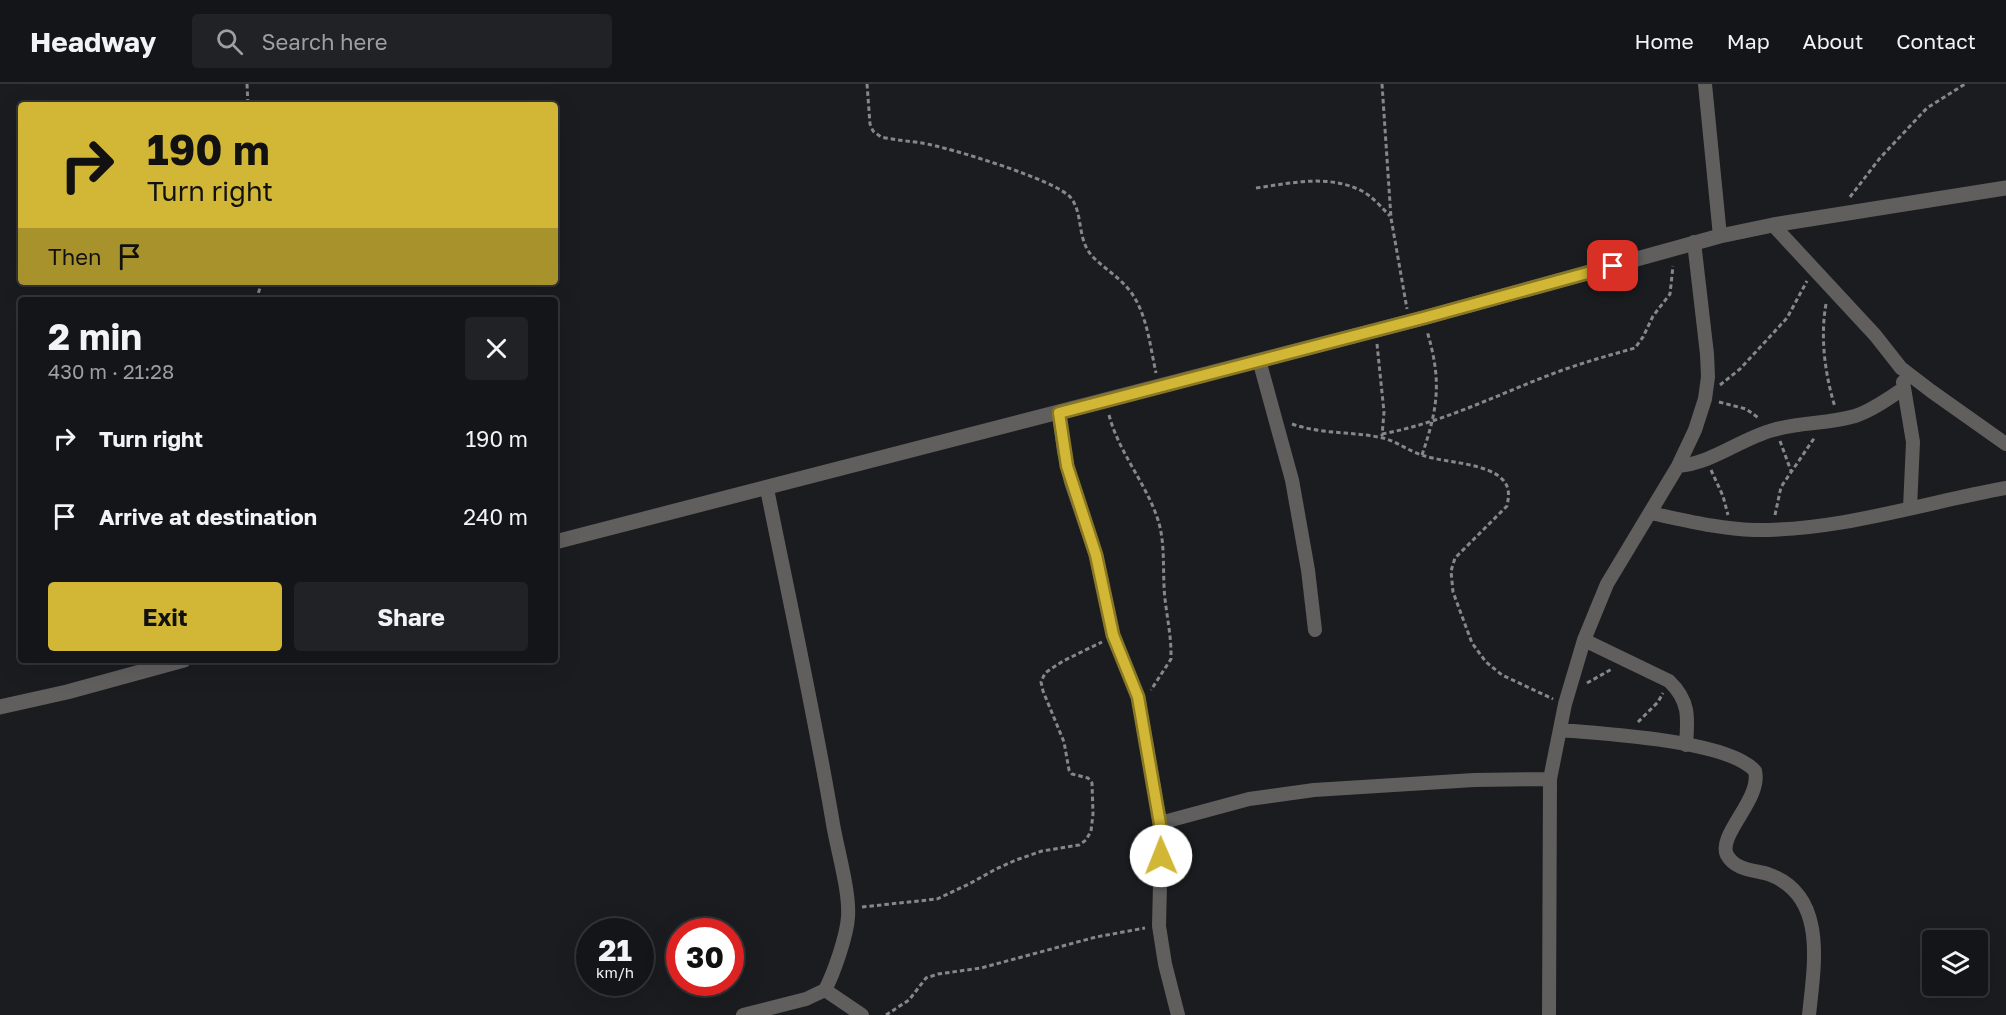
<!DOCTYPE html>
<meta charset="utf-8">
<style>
:root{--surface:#141518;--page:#212225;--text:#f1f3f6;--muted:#9d9fa2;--line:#333437;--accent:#d2b736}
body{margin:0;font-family:"Golos Text",sans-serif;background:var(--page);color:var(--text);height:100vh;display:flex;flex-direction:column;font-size:22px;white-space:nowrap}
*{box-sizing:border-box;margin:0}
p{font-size:20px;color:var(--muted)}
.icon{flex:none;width:33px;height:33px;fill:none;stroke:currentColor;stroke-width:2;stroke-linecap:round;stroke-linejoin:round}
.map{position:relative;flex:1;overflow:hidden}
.side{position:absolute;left:18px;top:213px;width:540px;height:366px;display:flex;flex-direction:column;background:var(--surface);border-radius:6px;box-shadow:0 6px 24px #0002,0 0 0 2px var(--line)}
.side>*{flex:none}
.top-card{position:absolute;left:18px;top:18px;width:540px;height:183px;border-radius:6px;box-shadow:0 6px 24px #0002,0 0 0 2px var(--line);background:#d2b736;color:#111;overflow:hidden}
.tools{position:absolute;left:1922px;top:846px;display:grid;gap:12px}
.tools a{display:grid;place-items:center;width:66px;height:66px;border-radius:6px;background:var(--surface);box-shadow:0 6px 24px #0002,0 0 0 2px var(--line);font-size:30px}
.speed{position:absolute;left:576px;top:834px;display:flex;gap:12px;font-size:30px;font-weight:700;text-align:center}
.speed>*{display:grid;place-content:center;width:78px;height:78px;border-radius:50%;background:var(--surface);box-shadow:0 6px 24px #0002,0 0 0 2px var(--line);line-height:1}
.speed small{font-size:15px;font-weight:400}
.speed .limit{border:9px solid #d22;background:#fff;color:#111}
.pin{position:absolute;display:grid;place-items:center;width:51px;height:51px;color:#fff;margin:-26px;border-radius:12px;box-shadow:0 3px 9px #0006}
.me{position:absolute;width:66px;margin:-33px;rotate:359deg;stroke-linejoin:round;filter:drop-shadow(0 0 4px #0008)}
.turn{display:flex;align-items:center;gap:21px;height:126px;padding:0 30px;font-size:27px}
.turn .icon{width:78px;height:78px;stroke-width:2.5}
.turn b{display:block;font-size:42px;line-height:51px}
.then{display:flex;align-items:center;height:57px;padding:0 30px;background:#0003;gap:12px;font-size:22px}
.round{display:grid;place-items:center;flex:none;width:63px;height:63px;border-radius:6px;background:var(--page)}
.overview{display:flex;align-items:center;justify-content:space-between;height:102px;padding:0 30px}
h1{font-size:36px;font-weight:700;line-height:45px}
.cta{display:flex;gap:12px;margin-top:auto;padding:12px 30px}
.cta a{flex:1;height:69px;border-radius:6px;background:var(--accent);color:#111;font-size:24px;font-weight:700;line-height:69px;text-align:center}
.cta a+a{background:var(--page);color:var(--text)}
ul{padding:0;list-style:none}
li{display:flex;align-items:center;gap:18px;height:78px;padding:0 30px}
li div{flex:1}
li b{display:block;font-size:22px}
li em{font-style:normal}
header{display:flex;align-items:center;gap:36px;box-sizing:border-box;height:84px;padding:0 30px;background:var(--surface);border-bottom:2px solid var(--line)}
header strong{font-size:28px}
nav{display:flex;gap:33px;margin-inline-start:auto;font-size:21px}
.search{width:420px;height:54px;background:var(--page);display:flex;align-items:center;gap:15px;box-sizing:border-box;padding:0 21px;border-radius:6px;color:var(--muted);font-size:22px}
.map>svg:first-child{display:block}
</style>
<header>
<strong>Headway</strong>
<div class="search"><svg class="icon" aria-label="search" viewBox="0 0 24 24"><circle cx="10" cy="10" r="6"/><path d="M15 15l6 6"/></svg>Search here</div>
<nav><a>Home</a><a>Map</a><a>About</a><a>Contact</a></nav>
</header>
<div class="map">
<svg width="2006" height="931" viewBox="0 0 2006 931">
<rect width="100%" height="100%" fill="#1a1c20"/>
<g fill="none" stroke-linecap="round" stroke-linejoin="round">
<path stroke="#85878b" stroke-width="3" stroke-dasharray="4.5 3" stroke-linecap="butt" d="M 247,0 L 248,21
M 867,0 L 870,40 L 873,47 L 881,53 C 895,56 908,57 922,59 C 947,63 1057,96 1071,114 C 1084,131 1076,155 1093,173 C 1105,185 1119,193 1130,207 C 1147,229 1150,262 1156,289
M 1382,0 L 1391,134 L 1407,225
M 1256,104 C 1292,99 1328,90 1362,107 C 1373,113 1382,124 1390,132
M 1850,113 L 1880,74 L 1927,24 L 1965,0
M 256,216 L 262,198
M 1826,220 C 1820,253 1825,291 1835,323
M 1377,260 L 1384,328 L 1382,352
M 1720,301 L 1740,285 L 1787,234 L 1807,197
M 1719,318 L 1746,325 L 1760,335
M 1109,331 C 1119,369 1146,399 1158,436 C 1166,461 1162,489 1165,515 C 1167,533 1171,551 1171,570 L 1171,575 L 1151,606
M 1292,340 C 1324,351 1352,347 1383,354 C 1398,358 1410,368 1425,372 C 1447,379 1488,379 1503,396 C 1510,404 1509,412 1507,422 L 1455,474 L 1451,487 L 1453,508 L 1472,559 L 1486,578 L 1502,591 L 1553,615
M 1382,350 C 1446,338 1500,309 1560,287 C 1585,278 1610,271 1635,264 L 1643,253 L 1653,232 L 1670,210 L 1673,182
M 1780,357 L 1791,387
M 1422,371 C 1438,324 1442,297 1427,247
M 1711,386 L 1723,412 L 1728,431
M 1775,431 L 1781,403 L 1815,353
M 1587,599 L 1612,585
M 1638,638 L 1658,618 L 1663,609
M 862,823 L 937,815 L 969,800 L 996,785 L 1016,776 L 1042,767 L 1079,761 L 1086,756 L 1091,747 L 1093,730 L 1092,699 L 1088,694 L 1072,690 L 1069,686 L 1064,658 L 1043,607 L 1041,598 L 1045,589 L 1063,577 L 1102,558
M 886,931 L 909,916 L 926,894 L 938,890 L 981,884 L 1096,853 L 1145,844"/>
<path stroke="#605f5d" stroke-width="14" d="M 1705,0 L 1720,152
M 1773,141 L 1875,251 L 1901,284 L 1931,307 L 2006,360
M 1259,276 L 1292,396 L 1308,486 L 1315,546
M 1903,298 L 1913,358 L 1910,424
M 1059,329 L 1064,367 L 1071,398 L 1096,471 L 1113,551 L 1138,613 L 1141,630 L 1160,739 L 1161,758 L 1159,842 L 1165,880 L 1178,931
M 1678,382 C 1713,379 1740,355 1773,346 C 1800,338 1828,340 1855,332 C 1873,326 1889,314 1904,304
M 1650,429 C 1684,436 1719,445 1754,446 C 1839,447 1923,419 2006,404
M 1584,556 L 1669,597 C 1690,617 1688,634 1686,661
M 1560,646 C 1603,650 1728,656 1755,687 C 1762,715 1717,751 1727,771 C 1735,786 1754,786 1768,790 C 1828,811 1814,882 1809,931
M 1160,739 L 1249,715 L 1314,706 L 1474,696 L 1550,695
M 825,906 L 862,931
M 743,931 L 806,915 L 825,906 C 834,889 847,851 848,833 C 850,806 836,762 832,734 C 813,624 789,514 767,405
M 1549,931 L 1550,695 L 1565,620 L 1584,556 L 1607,500 L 1678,382 L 1695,346 L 1705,315 L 1708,293 L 1707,270 L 1694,158"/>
<path stroke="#605f5d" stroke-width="15" d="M 555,458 L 1423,234 L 1720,152 L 1773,141 L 2006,104
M 0,623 L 67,608 L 184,576"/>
</g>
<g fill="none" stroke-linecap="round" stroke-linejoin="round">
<g stroke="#887723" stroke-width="15">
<path id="route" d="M 1161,772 L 1160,740 L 1138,613 L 1113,551 L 1096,471 L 1067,382 L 1059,329 L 1423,234 L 1613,182"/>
</g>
<use href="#route" stroke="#d2b736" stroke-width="10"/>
</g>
</svg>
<div class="tools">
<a><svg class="icon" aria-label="layers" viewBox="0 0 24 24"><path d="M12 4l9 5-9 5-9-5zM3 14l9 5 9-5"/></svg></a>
</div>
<div class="speed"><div>21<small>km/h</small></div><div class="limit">30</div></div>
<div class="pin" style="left:1613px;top:182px;background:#d93025"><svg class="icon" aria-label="arrive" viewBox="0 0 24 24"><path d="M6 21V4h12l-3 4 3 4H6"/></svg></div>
<svg class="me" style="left:1161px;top:772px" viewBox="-20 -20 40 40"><circle r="19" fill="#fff"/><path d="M0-13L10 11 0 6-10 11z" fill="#d2b736"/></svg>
<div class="top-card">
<div class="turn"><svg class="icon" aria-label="right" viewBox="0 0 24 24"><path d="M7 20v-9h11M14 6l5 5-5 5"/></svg><div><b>190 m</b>Turn right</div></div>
<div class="then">Then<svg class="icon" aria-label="arrive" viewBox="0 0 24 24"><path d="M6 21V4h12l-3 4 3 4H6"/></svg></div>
</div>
<section class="side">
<div class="overview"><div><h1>2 min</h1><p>430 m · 21:28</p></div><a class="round"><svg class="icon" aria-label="close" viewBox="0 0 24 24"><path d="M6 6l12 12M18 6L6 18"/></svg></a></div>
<ul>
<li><svg class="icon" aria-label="right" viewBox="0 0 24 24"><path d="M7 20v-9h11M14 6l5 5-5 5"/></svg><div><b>Turn right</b></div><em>190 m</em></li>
<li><svg class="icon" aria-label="arrive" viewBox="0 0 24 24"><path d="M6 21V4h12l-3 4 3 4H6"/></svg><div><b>Arrive at destination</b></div><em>240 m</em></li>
</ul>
<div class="cta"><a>Exit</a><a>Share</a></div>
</section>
</div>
